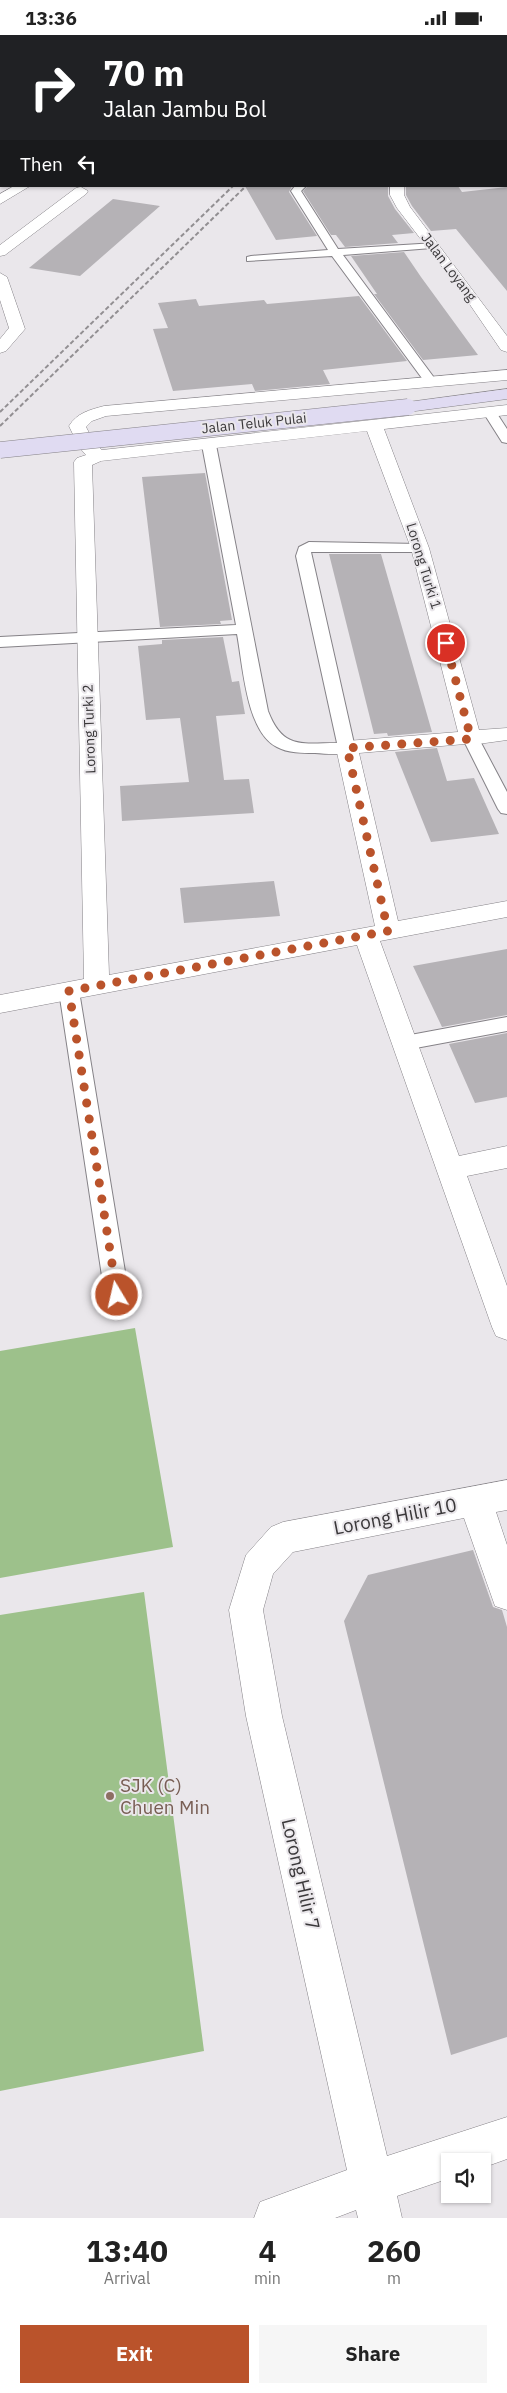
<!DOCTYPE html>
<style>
:root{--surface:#fff;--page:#f6f6f6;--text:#222;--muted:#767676;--accent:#ba532b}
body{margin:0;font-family:"IBM Plex Sans",sans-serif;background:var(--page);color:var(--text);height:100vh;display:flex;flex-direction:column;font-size:19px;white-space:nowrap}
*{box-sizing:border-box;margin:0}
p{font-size:16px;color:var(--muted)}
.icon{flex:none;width:28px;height:28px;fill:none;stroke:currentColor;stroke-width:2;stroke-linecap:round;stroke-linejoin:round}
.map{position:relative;height:2183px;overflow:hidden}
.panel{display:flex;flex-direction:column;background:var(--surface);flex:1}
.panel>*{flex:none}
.top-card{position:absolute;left:0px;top:0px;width:508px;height:152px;box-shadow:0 1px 4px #0004;background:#202124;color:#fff;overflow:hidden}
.tools{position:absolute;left:441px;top:2118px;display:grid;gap:10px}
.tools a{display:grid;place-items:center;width:50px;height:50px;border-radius:0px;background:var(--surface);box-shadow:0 1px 4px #0004;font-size:25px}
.pin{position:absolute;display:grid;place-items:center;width:42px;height:42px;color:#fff;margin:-21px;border:2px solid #fff;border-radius:50%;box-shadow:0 1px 5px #0007}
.me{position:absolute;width:55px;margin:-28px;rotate:351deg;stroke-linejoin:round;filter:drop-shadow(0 0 4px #0008)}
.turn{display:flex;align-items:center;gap:18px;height:105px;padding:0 20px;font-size:22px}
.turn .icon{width:65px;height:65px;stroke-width:2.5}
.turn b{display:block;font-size:35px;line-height:42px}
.then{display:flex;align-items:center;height:48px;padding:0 20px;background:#0003;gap:10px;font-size:19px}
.eta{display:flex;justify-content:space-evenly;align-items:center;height:85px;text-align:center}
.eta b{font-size:30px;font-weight:800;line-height:35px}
.primary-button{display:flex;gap:10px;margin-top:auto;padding:10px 20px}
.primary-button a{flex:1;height:58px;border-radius:0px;background:var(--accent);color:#fff;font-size:20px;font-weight:800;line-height:58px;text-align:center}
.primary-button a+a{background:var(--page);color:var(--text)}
.status{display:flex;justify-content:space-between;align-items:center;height:35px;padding:0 25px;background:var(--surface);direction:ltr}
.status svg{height:14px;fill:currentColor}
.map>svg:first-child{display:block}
</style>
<div class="status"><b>13:36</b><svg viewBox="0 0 49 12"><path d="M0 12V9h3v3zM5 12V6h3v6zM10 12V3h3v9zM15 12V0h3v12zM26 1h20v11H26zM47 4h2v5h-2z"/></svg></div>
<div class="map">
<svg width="507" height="2183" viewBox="0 0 507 2183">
<rect width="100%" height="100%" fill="#eae7eb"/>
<path fill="#9dc18b" d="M 135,1293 L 173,1512 L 0,1543 L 0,1316 Z
M 144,1557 L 204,2016 L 0,2056 L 0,1580 Z"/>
<path fill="#b5b2b6" d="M 245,151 L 292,151 L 289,157 L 317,201 L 276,205 Z
M 308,151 L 388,151 L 388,161 L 395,174 L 414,198 L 392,200 L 398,208 L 345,212 L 336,200 L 331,200 L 303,156 Z
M 406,151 L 458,151 L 462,157 L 507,152 L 507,256 L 456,194 L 431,196 L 412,171 L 406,160 Z
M 113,164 L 160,171 L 80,241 L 29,233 Z
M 404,217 L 421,242 L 478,320 L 423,325 L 374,259 L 377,259 L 351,221 Z
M 359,261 L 407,326 L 323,335 L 330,349 L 255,356 L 252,349 L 173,356 L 153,294 L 168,293 L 158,268 L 196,264 L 199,271 L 264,265 L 267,269 Z
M 205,438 L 232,585 L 220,586 L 221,589 L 160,592 L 142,442 Z
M 329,519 L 381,519 L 432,697 L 388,701 L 387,698 L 374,699 Z
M 223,602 L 232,647 L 239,646 L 245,679 L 216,681 L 224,745 L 249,744 L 254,778 L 122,786 L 120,751 L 189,747 L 180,683 L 146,685 L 138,611 L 162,609 L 162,605 Z
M 437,713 L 447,746 L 474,743 L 499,799 L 431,807 L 395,717 Z
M 274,846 L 280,881 L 184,888 L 180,853 Z
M 507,914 L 507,980 L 442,992 L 413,931 Z
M 507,998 L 507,1062 L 475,1068 L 449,1009 Z
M 473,1515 L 493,1572 L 502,1575 L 507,1592 L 507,2002 L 451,2020 L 344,1586 L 368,1540 Z"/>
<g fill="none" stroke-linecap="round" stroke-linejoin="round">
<g stroke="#858287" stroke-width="2">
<path id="service" d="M 288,0 L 308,0 L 308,1 L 289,1 Z
M 0,13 L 1,13 L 1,19 L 0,19 Z
M 506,28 L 507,28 L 507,34 L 506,34 Z
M 0,74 L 1,74 L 1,80 L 0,80 Z
M 507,84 L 507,91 L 506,91 L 506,84 Z
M 295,151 L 306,151 L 301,156 L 338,214 L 436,208 L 437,210 L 432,213 L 343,220 L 435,344 L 437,347 L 435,350 L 427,350 L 332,221 L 247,226 L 247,222 L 251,221 L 328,215 L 291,156 Z
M 489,373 L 494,374 L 507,394 L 507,408 L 502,407 L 483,377 Z
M 209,406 L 216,410 L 268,676 C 283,715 302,708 337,708 L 296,521 L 299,512 L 309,507 L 420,509 L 427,513 L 420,517 L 311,517 L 355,713 L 353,717 C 341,720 327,719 315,718 C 302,718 288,718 277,712 C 246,697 243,630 237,599 L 0,612 L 0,602 L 236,590 L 202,410 Z
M 471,699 L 477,700 L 479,704 L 507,757 L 507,779 L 501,778 L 498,774 L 463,704 L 465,700 Z
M 69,949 L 76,951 L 79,956 L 129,1261 L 125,1268 L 117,1271 L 109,1268 L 105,1261 L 59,956 L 62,951 Z
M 507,982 L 507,996 L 405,1015 L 398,1013 L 395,1008 L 398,1003 L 405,1001 Z"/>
</g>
<g stroke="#858287" stroke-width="1">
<path id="minor" d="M 74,0 L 95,0 L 95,1 L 74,1 Z
M 507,16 L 507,23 L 506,23 L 506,16 Z
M 0,40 L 1,40 L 1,46 L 0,46 Z
M 506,53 L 507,53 L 507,61 L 506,61 Z
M 0,118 L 1,118 L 1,126 L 0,126 Z
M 506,126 L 507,126 L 507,134 L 506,134 Z
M 14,151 L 30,151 L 0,169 L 0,159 Z
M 390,151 L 404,151 L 404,160 L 410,172 L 507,301 L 507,317 L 501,315 L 462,258 L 397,173 L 390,160 Z
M 81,152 L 88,156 L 86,159 L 5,220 L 0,221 L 0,210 L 76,153 Z
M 0,238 L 7,242 L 25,294 L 6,316 L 0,318 L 0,304 L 9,293 L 0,265 Z
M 507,335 L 507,345 L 106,381 L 92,386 L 86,392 L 95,409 L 102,415 L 507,370 L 507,380 L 384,394 L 429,513 L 479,695 L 507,693 L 507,705 L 471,710 L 465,709 L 359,718 L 398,886 L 507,866 L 507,882 L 380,906 L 459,1121 L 507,1111 L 507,1133 L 467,1141 L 507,1251 L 507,1305 L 496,1301 L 492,1292 L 357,910 L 0,978 L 0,960 L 84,944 L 74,427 L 77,423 L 86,420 L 79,412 L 69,391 C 77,378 89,375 104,371 ZM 367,396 L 411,513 L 458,697 L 347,706 L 339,708 L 336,713 L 375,891 L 109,940 L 92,430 L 101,426 Z
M 507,1445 L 507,1475 L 496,1477 L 507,1510 L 507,1575 L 495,1571 L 464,1483 L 293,1517 L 273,1539 L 263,1575 L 282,1681 L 387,2121 L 507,2082 L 507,2124 L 482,2133 L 482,2126 L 450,2126 L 450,2143 L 397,2161 L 402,2183 L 358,2183 L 356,2175 L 335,2183 L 254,2183 L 260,2167 L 347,2135 L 246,1681 L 229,1575 L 246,1520 L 271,1492 L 283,1487 Z"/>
</g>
<g stroke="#858287" stroke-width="1">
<path id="secondary" d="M 507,354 L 507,364 L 408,377 L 402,376 L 400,372 L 402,368 L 408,367 Z"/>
</g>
<use href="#service" fill="#fff" fill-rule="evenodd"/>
<use href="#minor" fill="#fff" fill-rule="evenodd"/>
<use href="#secondary" fill="#e0dbf2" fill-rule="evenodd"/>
<path stroke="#928f92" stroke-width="2" stroke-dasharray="4.5 2.5" stroke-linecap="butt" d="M 398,1 L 400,0
M 0,377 L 233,151
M 0,391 L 246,151"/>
<g stroke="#858287" stroke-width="17" stroke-linecap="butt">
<path id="secondary-bridge" d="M 0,415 L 408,372"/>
</g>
<use href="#secondary-bridge" stroke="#e0dbf2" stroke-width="16"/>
</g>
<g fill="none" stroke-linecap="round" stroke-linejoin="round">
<path stroke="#ba532b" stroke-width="9" stroke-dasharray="0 16.2" d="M 117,1260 L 69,956 L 388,896 L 347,713 L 471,704 L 446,608"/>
</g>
<circle fill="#8d6e63" stroke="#eae7eb" stroke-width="2" cx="110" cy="1761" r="5"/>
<g text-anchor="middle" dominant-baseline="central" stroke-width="4" stroke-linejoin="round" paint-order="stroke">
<g font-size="14" fill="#3a383a" stroke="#eae7eb">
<text transform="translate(449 232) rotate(53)">Jalan Loyang</text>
<text transform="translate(254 388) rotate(-6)">Jalan Teluk Pulai</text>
<text transform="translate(424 531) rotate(73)">Lorong Turki 1</text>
<text transform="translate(89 694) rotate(-92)">Lorong Turki 2</text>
</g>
<g font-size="19" fill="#3a383a" stroke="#eae7eb">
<text transform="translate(395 1481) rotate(-11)">Lorong Hilir 10</text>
<text transform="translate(301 1839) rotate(77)">Lorong Hilir 7</text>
</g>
<g font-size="19" fill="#785e54" stroke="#eae7eb" text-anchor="start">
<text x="120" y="1750">SJK (C)<tspan x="120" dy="22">Chuen Min</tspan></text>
</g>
</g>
</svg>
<div class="tools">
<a><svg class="icon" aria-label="sound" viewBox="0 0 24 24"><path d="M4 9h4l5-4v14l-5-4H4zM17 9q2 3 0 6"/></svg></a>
</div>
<div class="pin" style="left:446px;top:608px;background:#d93025"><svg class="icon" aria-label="arrive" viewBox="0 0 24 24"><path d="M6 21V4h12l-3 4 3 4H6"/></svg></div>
<svg class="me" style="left:117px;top:1260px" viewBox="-20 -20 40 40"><circle r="17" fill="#ba532b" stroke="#fff" stroke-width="3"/><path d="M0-11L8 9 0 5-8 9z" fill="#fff"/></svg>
<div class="top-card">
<div class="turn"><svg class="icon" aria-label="right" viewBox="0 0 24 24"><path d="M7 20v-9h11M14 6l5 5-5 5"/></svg><div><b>70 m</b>Jalan Jambu Bol</div></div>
<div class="then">Then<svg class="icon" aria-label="left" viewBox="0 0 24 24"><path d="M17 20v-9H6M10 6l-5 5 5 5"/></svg></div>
</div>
</div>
<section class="panel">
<div class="eta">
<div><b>13:40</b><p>Arrival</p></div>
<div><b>4</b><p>min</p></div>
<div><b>260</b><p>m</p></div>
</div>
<div class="primary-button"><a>Exit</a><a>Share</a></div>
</section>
